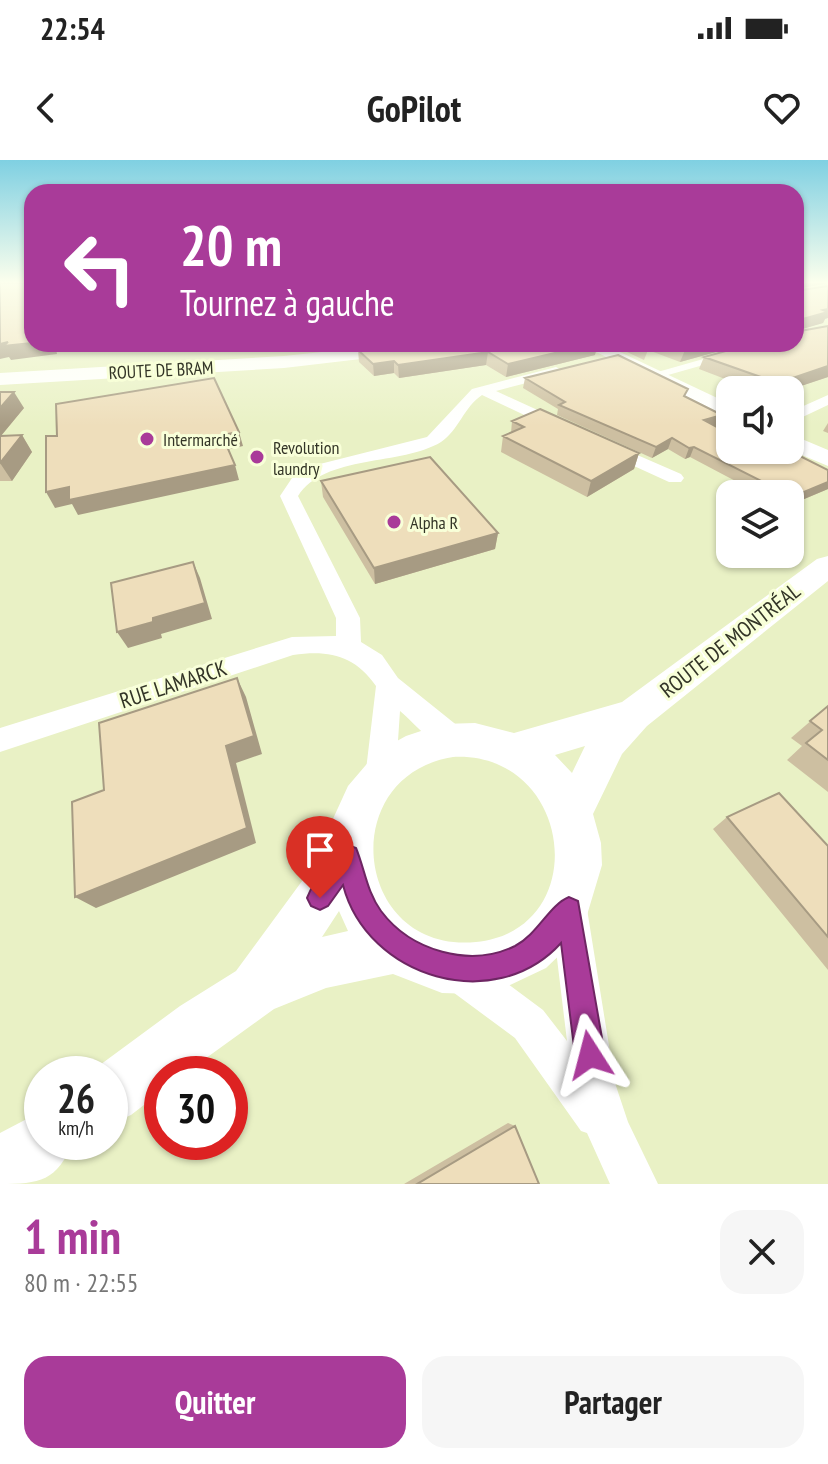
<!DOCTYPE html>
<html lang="fr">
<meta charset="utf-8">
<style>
:root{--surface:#fff;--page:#f6f6f6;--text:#222;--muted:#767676;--accent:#a93b99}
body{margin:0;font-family:"PT Sans Narrow",sans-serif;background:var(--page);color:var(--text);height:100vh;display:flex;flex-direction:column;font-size:30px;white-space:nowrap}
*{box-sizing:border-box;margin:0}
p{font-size:26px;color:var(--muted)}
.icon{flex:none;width:44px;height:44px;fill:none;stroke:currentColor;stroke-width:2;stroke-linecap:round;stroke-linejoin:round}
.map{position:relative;height:1024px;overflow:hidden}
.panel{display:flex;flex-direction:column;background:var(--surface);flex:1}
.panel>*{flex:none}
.guide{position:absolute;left:24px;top:24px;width:780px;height:168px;border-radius:24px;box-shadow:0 2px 6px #0004;background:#a93b99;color:#fff;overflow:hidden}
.buttons{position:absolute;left:716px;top:216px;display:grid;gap:16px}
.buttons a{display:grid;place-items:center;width:88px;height:88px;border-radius:16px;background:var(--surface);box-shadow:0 2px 6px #0004;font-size:40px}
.speed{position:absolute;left:24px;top:896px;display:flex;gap:16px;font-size:40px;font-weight:700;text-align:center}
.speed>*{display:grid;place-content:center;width:104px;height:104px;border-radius:50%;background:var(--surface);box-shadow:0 2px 6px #0004;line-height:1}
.speed small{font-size:20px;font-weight:400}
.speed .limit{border:12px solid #d22;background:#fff;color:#111}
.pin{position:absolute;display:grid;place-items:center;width:68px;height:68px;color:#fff;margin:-82px -34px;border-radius:50% 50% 50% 0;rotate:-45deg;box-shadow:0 0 8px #0007}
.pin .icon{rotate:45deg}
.me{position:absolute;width:88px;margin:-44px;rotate:351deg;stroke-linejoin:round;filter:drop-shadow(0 0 6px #0008)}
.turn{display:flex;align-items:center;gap:28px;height:168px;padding:0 24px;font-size:36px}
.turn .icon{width:104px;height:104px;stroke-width:2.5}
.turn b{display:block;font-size:56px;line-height:68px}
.round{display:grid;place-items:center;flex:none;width:84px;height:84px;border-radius:24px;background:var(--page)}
.overview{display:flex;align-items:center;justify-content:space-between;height:136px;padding:0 24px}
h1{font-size:48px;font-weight:700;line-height:60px;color:var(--accent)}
.primary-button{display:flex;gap:16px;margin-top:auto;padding:16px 24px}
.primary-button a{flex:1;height:92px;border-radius:24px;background:var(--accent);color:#fff;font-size:32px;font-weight:700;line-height:92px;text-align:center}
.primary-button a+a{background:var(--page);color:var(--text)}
.status{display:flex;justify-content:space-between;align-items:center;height:56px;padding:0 40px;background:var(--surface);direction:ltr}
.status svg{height:22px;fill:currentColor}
header{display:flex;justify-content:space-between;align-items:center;height:104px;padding:0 24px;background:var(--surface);font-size:36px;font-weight:700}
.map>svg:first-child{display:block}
</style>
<div class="status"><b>22:54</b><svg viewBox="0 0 49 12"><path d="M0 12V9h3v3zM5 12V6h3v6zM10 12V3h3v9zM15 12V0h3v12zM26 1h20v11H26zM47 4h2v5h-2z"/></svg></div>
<header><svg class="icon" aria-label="back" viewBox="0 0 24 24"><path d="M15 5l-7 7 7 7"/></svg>GoPilot<svg class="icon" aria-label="heart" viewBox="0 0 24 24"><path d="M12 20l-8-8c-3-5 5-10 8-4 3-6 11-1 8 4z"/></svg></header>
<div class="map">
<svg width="828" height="1024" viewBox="0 0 828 1024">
<rect width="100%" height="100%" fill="#f8ffd8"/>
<path fill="#e9f1c5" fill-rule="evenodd" d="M 0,123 L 32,184 L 796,184 L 796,123 L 828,123 L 828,1024 L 0,1024 ZM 730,230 L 790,230 L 790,290 L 730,290 ZM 730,334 L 790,334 L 790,394 L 730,394 ZM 42,914 L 110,914 L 110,982 L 42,982 ZM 162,914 L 230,914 L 230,982 L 162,982 Z"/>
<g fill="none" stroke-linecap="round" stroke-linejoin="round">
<path fill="#fff" fill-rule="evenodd" d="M 756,184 L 777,184 L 654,219 L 647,215 Z
M 556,207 L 563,211 L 561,214 L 496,231 L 568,264 L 568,270 L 556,270 L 482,235 C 464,247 458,271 441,282 C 402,306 325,294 298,336 L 360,458 L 361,482 L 382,495 L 398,518 L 464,571 L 468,580 L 464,589 C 441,597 417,565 400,551 L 396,610 L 392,620 L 381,623 L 370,620 L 366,610 L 376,526 C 354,495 329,490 293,495 L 0,592 L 0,568 L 292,477 L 336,476 L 336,458 L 280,336 L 292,318 L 312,306 L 427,277 L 472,229 Z
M 828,235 L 828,245 L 790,263 L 790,252 Z
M 605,281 L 681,314 L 684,318 L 681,322 L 669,322 L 599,290 L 599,282 Z
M 569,731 L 582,736 L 587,749 L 615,923 L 628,962 L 658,1024 L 610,1024 L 587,973 L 581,971 L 515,878 L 442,824 L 437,810 L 442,796 L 456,791 L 470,796 L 543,850 L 567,881 L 551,749 L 556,736 Z"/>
<path fill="#fff" fill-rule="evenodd" d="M 398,184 L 455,184 L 446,189 L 284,208 L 0,225 L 0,213 L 284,196 Z
M 580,184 L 603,184 L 730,244 L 730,258 Z
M 790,274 L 828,290 L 828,306 L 790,290 Z
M 828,396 L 828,421 L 647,566 L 622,594 L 593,654 L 601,683 L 602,705 L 587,755 L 570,785 L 546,808 L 508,826 L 475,834 L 442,833 L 393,814 L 326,828 L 274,849 L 184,914 L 162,914 L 162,931 L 131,955 L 110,964 L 110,914 L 89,913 L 180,846 L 236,811 L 327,687 L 332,661 L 348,626 L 377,592 L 406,576 L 442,564 L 475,563 L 514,573 L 622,542 L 817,399 ZM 585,586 L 572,613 L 555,595 ZM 453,597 C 574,591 594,770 476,782 C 354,794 334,616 453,597 ZM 339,751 L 348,771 L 322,777 Z
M 42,951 L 42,982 L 73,982 C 57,1021 40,1024 0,1024 L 0,973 Z"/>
</g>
<path fill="#cdbfa1" d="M 796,123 L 828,123 L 828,125 L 828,123 L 801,128 L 825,159 L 823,163 L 800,169 L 800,171 L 828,166 L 828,217 L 789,230 L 754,230 L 699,209 L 704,197 L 796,184 Z
M 348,184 L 393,184 L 349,186 Z
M 610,184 L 745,184 L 680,202 L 648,190 L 644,200 Z
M 358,190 L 595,195 L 506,217 L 486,205 L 399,218 L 394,213 L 374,216 L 359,202 Z
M 525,218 L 685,236 L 722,255 L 717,265 L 714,266 L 769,294 L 828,310 L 828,329 L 790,345 L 790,334 L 760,334 L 690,297 L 685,299 L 668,289 L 652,298 L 557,255 L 558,249 L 523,228 Z
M 0,232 L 24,248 L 1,276 L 22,275 L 32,292 L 12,321 L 0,321 Z
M 512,261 L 639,293 L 634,309 L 587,337 L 501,292 L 503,276 L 511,273 Z
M 828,263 L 828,273 L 823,271 Z
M 321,321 L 498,373 L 495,389 L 375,424 L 323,337 Z
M 828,546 L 828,632 L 787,600 L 802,586 L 791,578 Z
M 727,657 L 828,686 L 828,810 L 713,669 Z
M 508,963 L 515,966 L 539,1024 L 404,1024 Z"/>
<path fill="#a79b83" d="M 796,123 L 828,123 L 796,129 Z
M 828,149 L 828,158 L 825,159 L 823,163 L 796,171 L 799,160 Z
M 8,182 L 55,184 L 57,194 L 11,200 L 9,197 L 0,199 L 0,184 Z
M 593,184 L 598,184 L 595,195 L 506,217 L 508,204 Z
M 707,184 L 745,184 L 680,202 L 685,190 Z
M 488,192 L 486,205 L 399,218 L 398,205 Z
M 394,201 L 394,213 L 374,216 L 373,204 Z
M 828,206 L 828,217 L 789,230 L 774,230 L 778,223 Z
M 14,232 L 24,248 L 0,277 L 0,248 Z
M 722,255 L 717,265 L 699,270 L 704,260 Z
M 239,272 L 243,286 L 226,290 L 222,275 Z
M 22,275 L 32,292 L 12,321 L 0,303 Z
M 672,278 L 668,289 L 652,298 L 656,287 Z
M 694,287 L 690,297 L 685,299 L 689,288 Z
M 639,293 L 634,309 L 587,337 L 591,321 Z
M 235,305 L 239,320 L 78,355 L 72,344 L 55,348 L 46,332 L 69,327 Z
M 828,322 L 828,329 L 790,345 L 790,340 L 792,337 Z
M 498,373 L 495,389 L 375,424 L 374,408 Z
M 193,402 L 200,418 L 212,459 L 161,474 L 162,478 L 128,488 L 117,472 L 153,458 Z
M 237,518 L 246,537 L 262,594 L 236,603 L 256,683 L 96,748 L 75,737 Z"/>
<path fill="#eedebb" stroke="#a79b83" stroke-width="2" d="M 0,123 L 32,123 L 32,183 L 3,186 L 8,182 L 0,184 Z
M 796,123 L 799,123 L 802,130 L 828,126 L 828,149 L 823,150 L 828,152 L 799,160 L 800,171 L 828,166 L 828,206 L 778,223 L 704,197 L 751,184 L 796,184 Z
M 411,184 L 487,185 L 593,184 L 508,204 L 488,192 L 398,205 L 394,201 L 373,204 L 358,190 Z
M 668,184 L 707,184 L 685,190 Z
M 618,195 L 688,229 L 684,236 L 722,255 L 704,260 L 730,274 L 730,290 L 761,290 L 769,294 L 779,290 L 788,290 L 828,310 L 828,322 L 792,337 L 790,334 L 787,334 L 694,287 L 689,288 L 672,278 L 656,287 L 559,245 L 565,242 L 525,218 Z
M 214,218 L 239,272 L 222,275 L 235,305 L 69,340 L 69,327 L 46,332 L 46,276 L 57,276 L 56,244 Z
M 0,232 L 14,232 L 0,248 Z
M 540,249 L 639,293 L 591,321 L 503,276 L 524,267 L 512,261 Z
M 22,275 L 0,303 L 0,276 Z
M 430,297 L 498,373 L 374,408 L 321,321 Z
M 193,402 L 205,443 L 153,458 L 153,462 L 117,472 L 111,423 Z
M 237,518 L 254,576 L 226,586 L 247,668 L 75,737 L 72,642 L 104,630 L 99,563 Z
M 828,546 L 828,600 L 806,583 L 822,570 L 810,561 Z
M 779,633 L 828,686 L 828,777 L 727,657 Z
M 515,966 L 539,1024 L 417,1024 Z"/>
<linearGradient id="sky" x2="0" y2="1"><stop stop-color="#7fd0e2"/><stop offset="0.46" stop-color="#fcffed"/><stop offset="1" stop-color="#fcffed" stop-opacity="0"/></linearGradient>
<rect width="828" height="266" fill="url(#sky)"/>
<path fill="#a93b99" stroke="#6e2663" stroke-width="2" d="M 348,685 L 356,688 C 365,710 367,732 381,751 C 411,791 470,808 515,786 C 538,774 549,745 569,737 L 578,741 L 605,895 L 600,905 L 590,909 L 580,905 L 575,895 L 561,783 C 495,856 367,818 343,725 L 328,746 L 320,750 L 311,746 L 307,738 C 314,721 331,692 348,685 Z"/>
<g fill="#a93b99" stroke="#f8ffd8" stroke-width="3">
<circle cx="147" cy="279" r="8"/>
<circle cx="257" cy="297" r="8"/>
<circle cx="394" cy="362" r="8"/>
</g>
<g text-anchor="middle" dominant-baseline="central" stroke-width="6" stroke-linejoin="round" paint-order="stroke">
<g font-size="18" fill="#333527" stroke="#f8ffd8">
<text transform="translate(161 210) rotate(-3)">ROUTE DE BRAM</text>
</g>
<g font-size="18" fill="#333527" stroke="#f8ffd8" text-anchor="start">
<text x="163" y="279">Intermarché</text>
<text x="273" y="287">Revolution<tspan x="273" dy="21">laundry</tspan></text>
<text x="410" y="362">Alpha R</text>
</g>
<g font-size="22" fill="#333527" stroke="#f8ffd8">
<text transform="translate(730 480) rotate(-38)">ROUTE DE MONTRÉAL</text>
<text transform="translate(173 524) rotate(-18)">RUE LAMARCK</text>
</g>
</g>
</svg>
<div class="buttons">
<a><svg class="icon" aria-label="sound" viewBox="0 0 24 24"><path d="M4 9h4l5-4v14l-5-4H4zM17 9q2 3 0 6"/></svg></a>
<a><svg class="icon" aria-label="layers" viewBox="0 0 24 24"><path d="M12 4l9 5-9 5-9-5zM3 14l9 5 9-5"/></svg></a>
</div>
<div class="speed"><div>26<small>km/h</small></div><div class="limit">30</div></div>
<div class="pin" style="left:320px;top:738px;background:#d93025"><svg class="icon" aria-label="arrive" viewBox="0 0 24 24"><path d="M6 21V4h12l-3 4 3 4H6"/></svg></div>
<svg class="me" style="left:590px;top:895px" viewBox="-20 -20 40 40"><path d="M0-17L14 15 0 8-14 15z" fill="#a93b99" stroke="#fff" stroke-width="4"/></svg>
<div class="guide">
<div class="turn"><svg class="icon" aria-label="left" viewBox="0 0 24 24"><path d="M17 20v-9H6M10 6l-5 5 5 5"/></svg><div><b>20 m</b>Tournez à gauche</div></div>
</div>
</div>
<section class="panel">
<div class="overview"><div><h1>1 min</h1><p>80 m · 22:55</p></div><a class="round"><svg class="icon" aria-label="close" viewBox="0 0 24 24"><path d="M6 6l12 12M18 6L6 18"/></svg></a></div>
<div class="primary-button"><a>Quitter</a><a>Partager</a></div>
</section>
